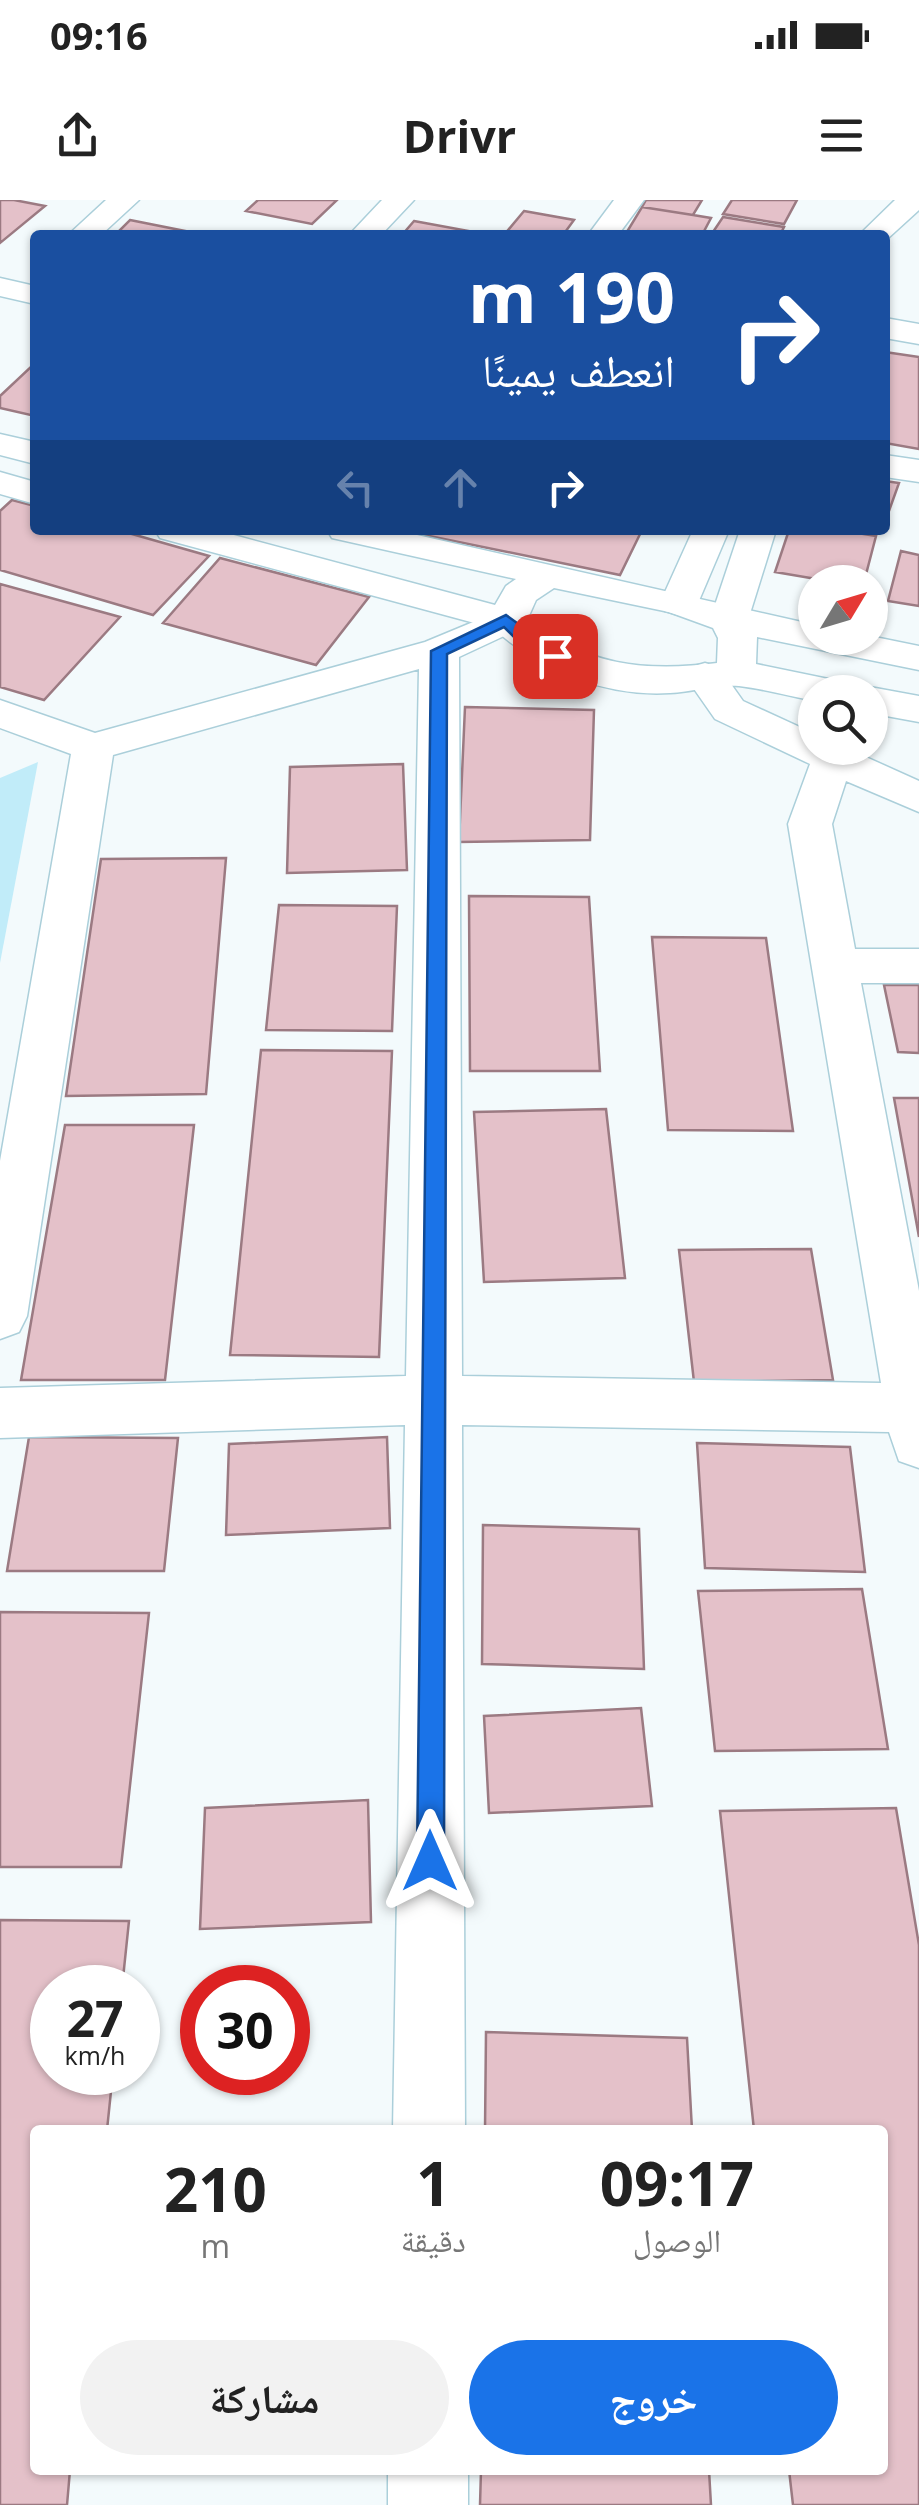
<!DOCTYPE html>
<html lang="ar">
<meta charset="utf-8">
<style>
:root{--surface:#fff;--page:#f2f2f2;--text:#222;--muted:#767676;--accent:#1a73e8}
body{margin:0;font-family:"Open Sans","Noto Naskh Arabic",sans-serif;background:var(--page);color:var(--text);direction:rtl;height:100vh;display:flex;flex-direction:column;font-size:38px;white-space:nowrap}
*{box-sizing:border-box;margin:0}
p{font-size:32px;color:var(--muted)}
.icon{flex:none;width:55px;height:55px;fill:none;stroke:currentColor;stroke-width:2;stroke-linecap:round;stroke-linejoin:round}
.map{position:relative;flex:1;overflow:hidden;direction:ltr}
.details{position:absolute;left:30px;top:1925px;width:858px;height:350px;display:flex;flex-direction:column;background:var(--surface);border-radius:10px;box-shadow:0 2px 8px #0004;direction:rtl}
.details>*{flex:none}
.top-card{position:absolute;left:30px;top:30px;width:860px;height:305px;border-radius:10px;box-shadow:0 2px 8px #0004;direction:rtl;background:#1a4fa0;color:#fff;overflow:hidden}
.needle{width:65px;rotate:52deg}
.buttons{position:absolute;left:798px;top:365px;display:grid;gap:20px}
.buttons a{display:grid;place-items:center;width:90px;height:90px;border-radius:50%;background:var(--surface);box-shadow:0 2px 8px #0004;font-size:50px}
.speed{position:absolute;left:30px;top:1765px;display:flex;gap:20px;font-size:50px;font-weight:700;text-align:center}
.speed>*{display:grid;place-content:center;width:130px;height:130px;border-radius:50%;background:var(--surface);box-shadow:0 2px 8px #0004;line-height:1}
.speed small{font-size:25px;font-weight:400}
.speed .limit{border:15px solid #d22;background:#fff;color:#111}
.pin{position:absolute;display:grid;place-items:center;width:85px;height:85px;color:#fff;margin:-42px;border-radius:20px;box-shadow:0 5px 15px #0006}
.me{position:absolute;width:110px;margin:-55px;rotate:0deg;stroke-linejoin:round;filter:drop-shadow(0 0 8px #0008)}
.turn{display:flex;align-items:center;gap:35px;height:210px;padding:0 50px;font-size:45px}
.turn .icon{width:130px;height:130px;stroke-width:2.5}
.turn b{display:block;font-size:70px;line-height:85px}
.lanes{display:flex;align-items:center;height:95px;padding:0 50px;background:#0003;justify-content:center;gap:50px;direction:ltr}
.lanes .off{opacity:.35}
.eta{display:flex;justify-content:space-evenly;align-items:center;height:170px;text-align:center}
.eta b{font-size:60px;font-weight:700;line-height:70px}
.button{display:flex;gap:20px;margin-top:auto;padding:20px 50px}
.button a{flex:1;height:115px;border-radius:60px;background:var(--accent);color:#fff;font-size:40px;font-weight:700;line-height:115px;text-align:center}
.button a+a{background:var(--page);color:var(--text)}
.status{display:flex;justify-content:space-between;align-items:center;height:70px;padding:0 50px;background:var(--surface);direction:ltr}
.status svg{height:28px;fill:currentColor}
header{display:flex;justify-content:space-between;align-items:center;height:130px;padding:0 50px;background:var(--surface);font-size:45px;font-weight:700}
.map>svg:first-child{display:block}
</style>
<div class="status"><b>09:16</b><svg viewBox="0 0 49 12"><path d="M0 12V9h3v3zM5 12V6h3v6zM10 12V3h3v9zM15 12V0h3v12zM26 1h20v11H26zM47 4h2v5h-2z"/></svg></div>
<header><svg class="icon" aria-label="menu" viewBox="0 0 24 24"><path d="M4 6h16M4 12h16M4 18h16"/></svg>Drivr<svg class="icon" aria-label="share" viewBox="0 0 24 24"><path d="M12 15V3M7 8l5-5 5 5M5 13v7h14v-7"/></svg></header>
<div class="map">
<svg width="919" height="2305" viewBox="0 0 919 2305">
<rect width="100%" height="100%" fill="#f3fafc"/>
<path fill="#c1ecf9" d="M 38,562 L 0,763 L 0,578 Z"/>
<path fill="#e4c1c9" stroke="#9b7a82" stroke-width="2.5" d="M 0,0 L 14,0 L 45,6 L 0,43 Z
M 258,0 L 337,0 L 312,24 L 246,11 Z
M 646,0 L 702,0 L 693,15 L 642,7 Z
M 732,0 L 797,0 L 784,24 L 723,14 Z
M 642,7 L 693,15 L 711,18 L 702,35 L 625,35 Z
M 524,11 L 574,20 L 563,35 L 504,35 Z
M 723,17 L 784,27 L 780,35 L 711,35 Z
M 130,20 L 190,32 L 186,35 L 115,35 Z
M 414,21 L 474,32 L 471,35 L 402,35 Z
M 885,152 L 919,157 L 919,249 L 885,243 Z
M 34,164 L 35,216 L 0,208 L 0,196 Z
M 885,281 L 899,283 L 885,322 Z
M 12,300 L 35,306 L 35,330 L 118,330 L 209,356 L 153,415 L 0,370 L 0,311 Z
M 400,330 L 642,330 L 620,375 Z
M 789,330 L 839,330 L 876,336 L 864,382 L 834,382 L 775,372 Z
M 901,351 L 919,355 L 919,406 L 888,401 Z
M 220,358 L 369,397 L 316,465 L 163,423 Z
M 0,384 L 120,417 L 44,500 L 0,487 Z
M 465,507 L 594,510 L 590,640 L 459,642 Z
M 403,564 L 407,670 L 287,673 L 290,567 Z
M 226,658 L 206,894 L 66,896 L 101,659 Z
M 469,696 L 589,697 L 600,871 L 470,871 Z
M 279,705 L 397,706 L 392,831 L 266,830 Z
M 652,737 L 766,738 L 793,931 L 668,930 Z
M 884,785 L 919,785 L 919,853 L 898,852 Z
M 261,850 L 392,851 L 379,1157 L 230,1155 Z
M 894,898 L 919,898 L 919,1037 Z
M 606,909 L 625,1078 L 484,1082 L 474,912 Z
M 65,925 L 194,925 L 165,1180 L 21,1180 Z
M 811,1049 L 833,1180 L 694,1182 L 679,1050 Z
M 29,1237 L 178,1238 L 164,1371 L 7,1371 Z
M 387,1237 L 390,1328 L 226,1335 L 229,1244 Z
M 697,1243 L 850,1247 L 865,1372 L 705,1368 Z
M 483,1325 L 639,1329 L 644,1469 L 482,1464 Z
M 862,1389 L 888,1549 L 715,1551 L 698,1391 Z
M 0,1412 L 149,1413 L 121,1667 L 0,1667 Z
M 641,1508 L 652,1606 L 489,1613 L 484,1516 Z
M 368,1600 L 371,1722 L 200,1729 L 205,1608 Z
M 896,1608 L 919,1745 L 919,2305 L 793,2305 L 789,2270 L 882,2270 L 882,1930 L 754,1930 L 720,1611 Z
M 0,1720 L 129,1721 L 122,1788 L 52,1788 L 52,1872 L 113,1872 L 107,1930 L 35,1930 L 35,2270 L 70,2270 L 67,2305 L 0,2305 Z
M 486,1832 L 687,1838 L 692,1930 L 485,1930 Z
M 481,2270 L 709,2270 L 711,2305 L 480,2305 Z"/>
<g fill="none" stroke-linecap="round" stroke-linejoin="round">
<g stroke="#abcfda" stroke-width="3">
<path id="minor" d="M 106,0 L 139,0 L 101,35 L 68,35 Z
M 382,0 L 414,0 L 381,35 L 349,35 Z
M 614,0 L 644,0 L 618,35 L 588,35 Z
M 895,0 L 919,0 L 919,10 L 885,41 L 885,35 L 859,35 Z
M 0,78 L 35,86 L 35,104 L 0,96 Z
M 885,118 L 919,124 L 919,144 L 885,138 Z
M 885,255 L 919,260 L 919,282 L 885,277 Z
M 693,330 L 729,330 L 698,403 L 693,411 L 679,415 L 665,411 L 660,403 Z
M 740,330 L 776,330 L 748,420 L 743,428 L 729,432 L 715,428 L 710,420 Z
M 507,408 L 521,412 L 526,420 L 521,428 L 459,457 L 462,1176 L 881,1183 L 788,624 L 810,564 L 715,519 L 685,476 L 691,467 L 705,463 L 719,467 L 743,501 L 815,534 L 815,548 L 846,548 L 919,581 L 919,612 L 846,581 L 832,624 L 855,749 L 919,749 L 919,783 L 861,783 L 919,1091 L 919,1268 L 899,1261 L 889,1232 L 462,1225 L 465,1930 L 393,1930 L 405,1225 L 0,1238 L 0,1188 L 406,1176 L 419,469 L 113,555 L 27,1116 L 19,1132 L 0,1139 L 0,961 L 71,554 L 0,528 L 0,500 L 95,533 L 425,442 Z
M 388,2270 L 468,2270 L 468,2305 L 388,2305 Z"/>
</g>
<g stroke="#abcfda" stroke-width="3">
<path id="major" d="M 0,234 L 35,242 L 35,264 L 0,255 Z
M 0,272 L 35,282 L 35,304 L 0,294 Z
M 155,330 L 215,330 L 495,405 L 506,386 L 516,379 L 332,338 L 327,330 L 395,330 L 815,425 L 815,438 L 870,436 L 919,446 L 919,470 L 757,437 L 756,464 L 848,483 L 854,492 L 815,492 L 815,501 C 790,496 764,489 739,486 C 717,484 692,492 670,493 C 606,497 540,471 493,428 L 160,338 ZM 554,388 L 669,412 L 713,428 L 718,438 L 717,463 C 646,472 583,466 528,418 L 536,400 Z
M 870,487 L 919,496 L 919,522 L 870,513 L 870,492 L 855,492 Z"/>
</g>
<use href="#minor" fill="#fff" fill-rule="evenodd"/>
<use href="#major" fill="#fff" fill-rule="evenodd"/>
</g>
<path fill="#1a73e8" stroke="#114b97" stroke-width="2.5" d="M 506,415 L 563,456 L 549,460 L 518,441 L 504,427 L 447,454 L 444,1661 L 440,1671 L 430,1675 L 421,1671 L 417,1661 L 431,451 Z"/>
</svg>
<div class="buttons">
<a><svg class="needle" viewBox="-14 -14 28 28"><path d="M0-13l5 13h-10z" fill="#e53935"/><path d="M0 13l5-13h-10z" fill="#767676"/></svg></a>
<a><svg class="icon" aria-label="search" viewBox="0 0 24 24"><circle cx="10" cy="10" r="6"/><path d="M15 15l6 6"/></svg></a>
</div>
<div class="speed"><div>27<small>km/h</small></div><div class="limit">30</div></div>
<div class="pin" style="left:555px;top:456px;background:#d93025"><svg class="icon" aria-label="arrive" viewBox="0 0 24 24"><path d="M6 21V4h12l-3 4 3 4H6"/></svg></div>
<svg class="me" style="left:430px;top:1661px" viewBox="-20 -20 40 40"><path d="M0-17L14 15 0 8-14 15z" fill="#1a73e8" stroke="#fff" stroke-width="4"/></svg>
<div class="top-card">
<div class="turn"><svg class="icon" aria-label="right" viewBox="0 0 24 24"><path d="M7 20v-9h11M14 6l5 5-5 5"/></svg><div><b>190 m</b>انعطف يمينًا</div></div>
<div class="lanes"><svg class="icon off" aria-label="left" viewBox="0 0 24 24"><path d="M17 20v-9H6M10 6l-5 5 5 5"/></svg><svg class="icon off" aria-label="ahead" viewBox="0 0 24 24"><path d="M12 20V5M6 11l6-6 6 6"/></svg><svg class="icon" aria-label="right" viewBox="0 0 24 24"><path d="M7 20v-9h11M14 6l5 5-5 5"/></svg></div>
</div>
<section class="details">
<div class="eta">
<div><b>09:17</b><p>الوصول</p></div>
<div><b>1</b><p>دقيقة</p></div>
<div><b>210</b><p>m</p></div>
</div>
<div class="button"><a>خروج</a><a>مشاركة</a></div>
</section>
</div>
